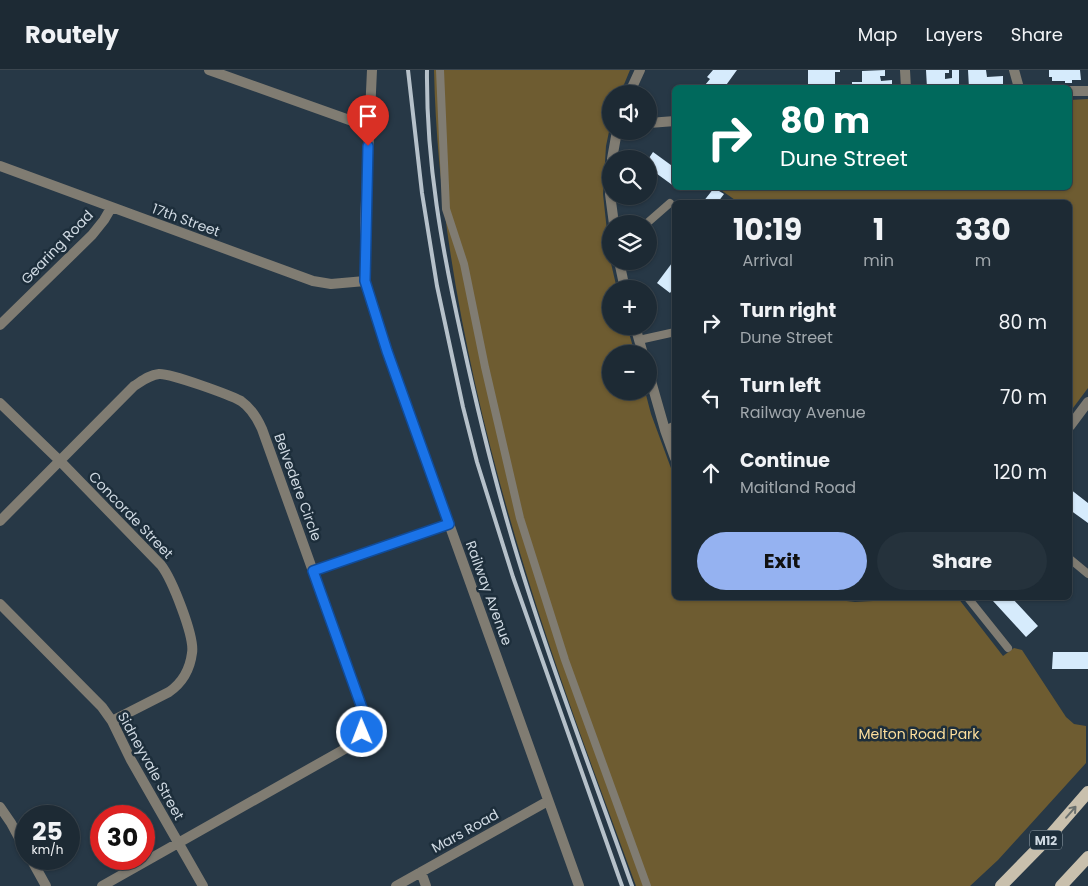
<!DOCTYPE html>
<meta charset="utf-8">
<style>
:root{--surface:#1d2a34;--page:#25323c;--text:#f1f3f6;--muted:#a0a7ac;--line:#3b464f;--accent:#95b2f1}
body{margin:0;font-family:Poppins,sans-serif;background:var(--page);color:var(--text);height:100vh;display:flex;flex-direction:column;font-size:19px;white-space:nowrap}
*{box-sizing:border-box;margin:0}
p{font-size:16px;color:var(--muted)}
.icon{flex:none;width:28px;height:28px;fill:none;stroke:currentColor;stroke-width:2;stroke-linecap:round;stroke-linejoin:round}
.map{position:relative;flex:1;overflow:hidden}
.panel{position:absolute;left:672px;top:130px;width:400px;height:400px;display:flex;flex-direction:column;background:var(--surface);border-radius:8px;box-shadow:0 1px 4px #0004,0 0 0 1px var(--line)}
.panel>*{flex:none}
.guide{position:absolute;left:672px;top:15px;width:400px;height:105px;border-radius:8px;box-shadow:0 1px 4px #0004,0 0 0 1px var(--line);background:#00695c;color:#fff;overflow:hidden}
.controls{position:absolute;left:602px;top:15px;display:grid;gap:10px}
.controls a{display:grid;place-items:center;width:55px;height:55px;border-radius:50%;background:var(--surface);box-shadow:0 1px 4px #0004,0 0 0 1px var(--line);font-size:25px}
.speed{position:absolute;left:15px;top:735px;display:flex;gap:10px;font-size:25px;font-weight:700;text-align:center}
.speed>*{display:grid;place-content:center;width:65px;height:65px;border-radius:50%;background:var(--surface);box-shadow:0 1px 4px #0004,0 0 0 1px var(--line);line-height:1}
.speed small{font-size:12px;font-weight:400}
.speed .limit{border:8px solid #d22;background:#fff;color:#111}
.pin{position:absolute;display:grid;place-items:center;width:42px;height:42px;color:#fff;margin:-51px -21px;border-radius:50% 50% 50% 0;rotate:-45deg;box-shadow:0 0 5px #0007}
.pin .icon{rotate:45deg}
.me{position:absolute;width:55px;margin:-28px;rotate:359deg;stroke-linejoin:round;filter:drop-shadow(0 0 4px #0008)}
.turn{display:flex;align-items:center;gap:18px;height:105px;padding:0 25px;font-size:22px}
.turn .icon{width:65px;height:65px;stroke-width:2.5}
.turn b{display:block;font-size:35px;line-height:42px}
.eta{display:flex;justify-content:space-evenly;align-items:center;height:85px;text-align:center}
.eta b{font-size:30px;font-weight:700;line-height:35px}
.action{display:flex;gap:10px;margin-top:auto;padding:10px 25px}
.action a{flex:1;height:58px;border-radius:30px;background:var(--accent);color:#111;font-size:20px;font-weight:700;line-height:58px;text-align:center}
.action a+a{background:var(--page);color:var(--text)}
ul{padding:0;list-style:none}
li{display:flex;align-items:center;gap:15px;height:75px;padding:0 25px}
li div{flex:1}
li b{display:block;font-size:19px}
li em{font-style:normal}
header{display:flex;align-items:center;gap:30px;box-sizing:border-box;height:70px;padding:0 25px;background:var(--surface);border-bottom:1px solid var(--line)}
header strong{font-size:24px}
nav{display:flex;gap:28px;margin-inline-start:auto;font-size:18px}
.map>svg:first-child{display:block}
</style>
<header>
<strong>Routely</strong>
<nav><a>Map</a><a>Layers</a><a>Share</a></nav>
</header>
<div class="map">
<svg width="1088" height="816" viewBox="0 0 1088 816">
<rect width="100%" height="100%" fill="#273846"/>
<path fill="#6e5c31" d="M 434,0 L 630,0 L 620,24 L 611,24 L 611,52 L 606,76 L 603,124 L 610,189 L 617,219 L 611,219 L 611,256 L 627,256 L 635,284 L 611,284 L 611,321 L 645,321 L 651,344 L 675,409 L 675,528 L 821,528 L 855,532 L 873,531 L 896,528 L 958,528 L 1003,586 L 1014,578 L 1022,580 L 1066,647 L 1074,654 L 1086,656 L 1086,693 L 998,790 L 970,816 L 636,816 C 606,734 575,652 547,568 C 487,388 438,190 434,0 Z
M 1088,29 L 1088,318 L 1070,342 L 1070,132 L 738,132 L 718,118 L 1070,118 L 1070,30 Z"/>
<path fill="#d6ebfc" d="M 713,0 L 737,0 L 724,18 L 708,18 L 705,15 L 710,9 L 707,7 Z
M 808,0 L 840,0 L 840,2 L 835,2 L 835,15 L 808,16 Z
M 885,0 L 885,6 L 880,6 L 881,11 L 892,10 L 892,18 L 852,18 L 852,12 L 862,12 L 862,1 Z
M 926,0 L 949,0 L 949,3 L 945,3 L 945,9 L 952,8 L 952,0 L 959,0 L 959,15 L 950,15 L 950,18 L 927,18 Z
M 968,0 L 986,0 L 987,7 L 1003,6 L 1003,18 L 969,18 Z
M 1049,0 L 1080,0 L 1081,10 L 1072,10 L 1072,13 L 1065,13 L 1065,11 L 1052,11 L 1052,7 L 1049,7 Z
M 653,82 L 675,98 L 675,117 L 649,98 L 649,88 Z
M 714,118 L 724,124 L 718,132 L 703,132 Z
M 675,189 L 675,216 L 670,223 L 657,213 Z
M 1070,419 L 1088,433 L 1088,453 L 1070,440 Z
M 996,528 L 1012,528 L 1038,556 L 1026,567 L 993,531 Z
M 1053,582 L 1088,582 L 1088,599 L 1052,599 Z"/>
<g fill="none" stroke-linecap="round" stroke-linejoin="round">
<path stroke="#807c72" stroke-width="8" d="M 440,0 L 446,139 L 464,194 L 485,297 L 520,448 L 565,590 L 647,816
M 646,154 L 670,133
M 639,270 L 675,262
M 665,360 L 675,355
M 1070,489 L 1088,504
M 968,528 L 1008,578"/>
<path stroke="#807c72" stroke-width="10" d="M 209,0 L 369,57
M 372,0 L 365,153 L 365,211 L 387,281 L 579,816
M 905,0 L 906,18
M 1014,0 L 1019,18
M 1070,21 L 1088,21
M 629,24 L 640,0
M 649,53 L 675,51
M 612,89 L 617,61
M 0,96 L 313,211 L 331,214 L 365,211
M 611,96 L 610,124 L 614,154
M 619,191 L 625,219
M 0,255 L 92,165 L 104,150 L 111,138
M 635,256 L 643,284
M 649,304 L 665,360 L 675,388
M 0,333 L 60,391 L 161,495 C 172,509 195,567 192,583 C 190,599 182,613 169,622 L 112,651
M 1070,356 L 1088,332
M 0,451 L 134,316 C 142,311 149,305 159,304 C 170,303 230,325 241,331 C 251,338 257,348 262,359 L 362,638 C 365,655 363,665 350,676 L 102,816
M 313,501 L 449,454
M 0,534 L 102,637 L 112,651 L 131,690 L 203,816
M 0,737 L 11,753 L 26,781
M 31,789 L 46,816
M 421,802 L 426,816
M 396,816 L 548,731"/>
<path stroke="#c9c0ad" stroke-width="12" d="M 1001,816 L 1048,768 L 1088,722
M 1061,816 L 1088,787"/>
<path stroke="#b6c1ca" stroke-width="4" d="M 408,0 L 422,123 L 437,216 L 463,337 L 477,392 L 513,507 L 622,816
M 427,0 C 426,92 442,179 462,269 C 476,333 491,396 509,458 C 544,579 590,697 632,816"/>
</g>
<defs><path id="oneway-shaft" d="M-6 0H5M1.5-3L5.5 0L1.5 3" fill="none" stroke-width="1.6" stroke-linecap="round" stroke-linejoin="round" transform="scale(1.25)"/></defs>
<use stroke="#6a706e" href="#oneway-shaft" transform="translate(1071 742) rotate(-49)"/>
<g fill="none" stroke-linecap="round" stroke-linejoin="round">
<g stroke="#114b97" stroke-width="12">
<path id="route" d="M 362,662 L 364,655 L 362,638 L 313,501 L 449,454 L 387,281 L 365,211 L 368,76"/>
</g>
<use href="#route" stroke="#1a73e8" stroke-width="9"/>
</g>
<g text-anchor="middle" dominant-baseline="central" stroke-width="5" stroke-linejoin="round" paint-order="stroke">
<rect fill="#1d2e3b" stroke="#9aa6b0" stroke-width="1" x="1030" y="760.5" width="32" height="19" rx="4"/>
<g font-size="12" font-weight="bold" fill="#cfd9e2">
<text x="1046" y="770">M12</text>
</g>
<g font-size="14" fill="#cfd9e2" stroke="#1d2e3b">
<text transform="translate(186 150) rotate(20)">17th Street</text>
<text transform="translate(57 177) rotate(-46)">Gearing Road</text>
<text transform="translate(298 417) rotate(70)">Belvedere Circle</text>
<text transform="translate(131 445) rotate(46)">Concorde Street</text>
<text transform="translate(489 523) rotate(70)">Railway Avenue</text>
<text transform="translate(151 696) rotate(61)">Sidneyvale Street</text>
<text transform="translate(465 761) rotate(-29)">Mars Road</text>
</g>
<g font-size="14" fill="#fddf9d" stroke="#1d2e3b">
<text x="919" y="664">Melton Road Park</text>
</g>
</g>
</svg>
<div class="controls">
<a><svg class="icon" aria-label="sound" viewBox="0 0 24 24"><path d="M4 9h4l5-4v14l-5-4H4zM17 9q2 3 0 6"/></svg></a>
<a><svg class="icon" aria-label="search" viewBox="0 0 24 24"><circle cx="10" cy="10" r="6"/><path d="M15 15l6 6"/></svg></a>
<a><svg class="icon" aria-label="layers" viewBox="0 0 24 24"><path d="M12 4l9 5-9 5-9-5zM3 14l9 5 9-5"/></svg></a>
<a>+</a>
<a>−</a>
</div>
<div class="speed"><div>25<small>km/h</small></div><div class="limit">30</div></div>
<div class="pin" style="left:368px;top:76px;background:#d93025"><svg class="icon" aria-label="arrive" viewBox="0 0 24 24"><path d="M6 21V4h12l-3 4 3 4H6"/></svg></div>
<svg class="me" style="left:362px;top:662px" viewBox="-20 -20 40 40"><circle r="17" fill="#1a73e8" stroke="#fff" stroke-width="3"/><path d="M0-11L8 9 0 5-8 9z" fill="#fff"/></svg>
<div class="guide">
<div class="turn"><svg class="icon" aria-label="right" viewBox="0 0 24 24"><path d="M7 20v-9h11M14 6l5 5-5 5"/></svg><div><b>80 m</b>Dune Street</div></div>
</div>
<section class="panel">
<div class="eta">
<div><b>10:19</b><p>Arrival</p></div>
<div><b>1</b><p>min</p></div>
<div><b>330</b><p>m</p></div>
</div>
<ul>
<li><svg class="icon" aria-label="right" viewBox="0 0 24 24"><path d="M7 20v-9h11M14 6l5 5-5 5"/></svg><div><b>Turn right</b><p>Dune Street</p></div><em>80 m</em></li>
<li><svg class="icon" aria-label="left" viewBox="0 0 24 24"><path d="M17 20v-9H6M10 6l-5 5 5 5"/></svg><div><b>Turn left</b><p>Railway Avenue</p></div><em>70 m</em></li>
<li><svg class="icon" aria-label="ahead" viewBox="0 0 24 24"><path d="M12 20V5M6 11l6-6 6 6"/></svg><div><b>Continue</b><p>Maitland Road</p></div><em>120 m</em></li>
</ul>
<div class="action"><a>Exit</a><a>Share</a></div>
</section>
</div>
